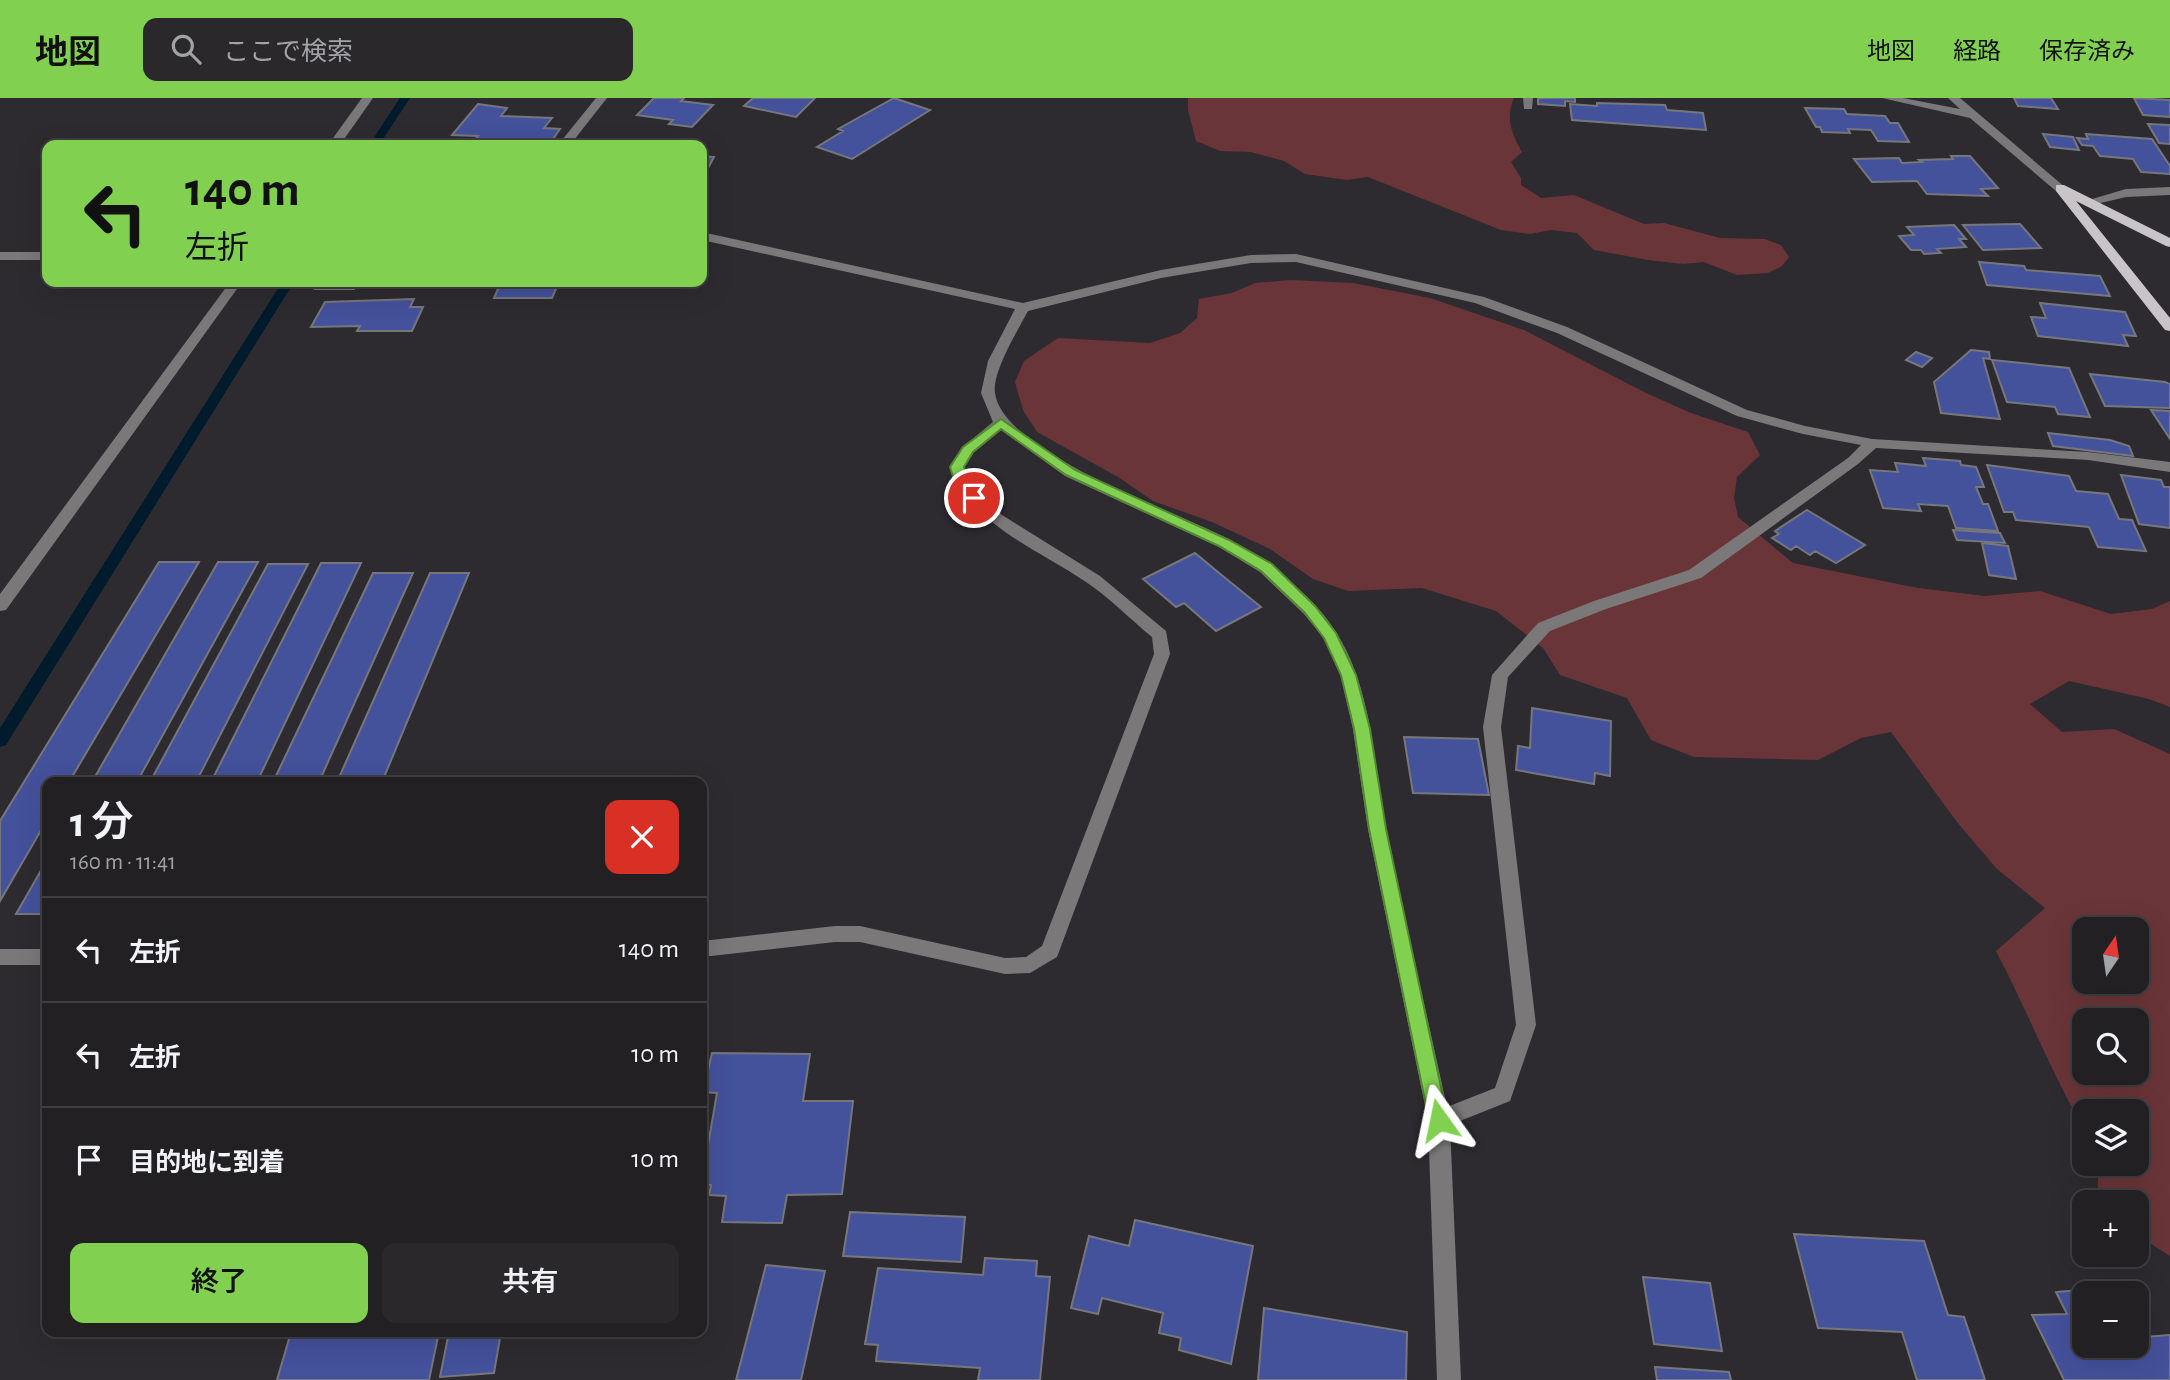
<!DOCTYPE html>
<html lang="ja">
<meta charset="utf-8">
<style>
:root{--surface:#222023;--page:#2a282b;--text:#f1f3f6;--muted:#a2a3a6;--line:#3f3e41;--accent:#81d050}
body{margin:0;font-family:"Alegreya Sans","Noto Sans JP",sans-serif;background:var(--page);color:var(--text);height:100vh;display:flex;flex-direction:column;font-size:26px;white-space:nowrap}
*{box-sizing:border-box;margin:0}
p{font-size:23px;color:var(--muted)}
.icon{flex:none;width:38px;height:38px;fill:none;stroke:currentColor;stroke-width:2;stroke-linecap:round;stroke-linejoin:round}
.map{position:relative;flex:1;overflow:hidden}
.drawer{position:absolute;left:42px;top:679px;width:665px;height:560px;display:flex;flex-direction:column;background:var(--surface);border-radius:14px;box-shadow:0 7px 28px #0002,0 0 0 2px var(--line)}
.drawer>*{flex:none}
.hud{position:absolute;left:42px;top:42px;width:665px;height:147px;border-radius:14px;box-shadow:0 7px 28px #0002,0 0 0 2px var(--line);background:#81d050;color:#111;overflow:hidden}
.needle{width:46px;rotate:13deg}
.controls{position:absolute;left:2072px;top:819px;display:grid;gap:14px}
.controls a{display:grid;place-items:center;width:77px;height:77px;border-radius:14px;background:var(--surface);box-shadow:0 7px 28px #0002,0 0 0 2px var(--line);font-size:35px}
.pin{position:absolute;display:grid;place-items:center;width:60px;height:60px;color:#fff;margin:-30px;border:4px solid #fff;border-radius:50%;box-shadow:0 2px 7px #0007}
.me{position:absolute;width:77px;margin:-38px;rotate:348deg;stroke-linejoin:round;filter:drop-shadow(0 0 5px #0008)}
.turn{display:flex;align-items:center;gap:24px;height:147px;padding:0 28px;font-size:32px}
.turn .icon{width:91px;height:91px;stroke-width:2.5}
.turn b{display:block;font-size:49px;line-height:60px}
.round{display:grid;place-items:center;flex:none;width:74px;height:74px;border-radius:14px;background:var(--page)}
.summary{display:flex;align-items:center;justify-content:space-between;height:119px;padding:0 28px}
h1{font-size:42px;font-weight:600;line-height:52px}
.primary-button{display:flex;gap:14px;margin-top:auto;padding:14px 28px}
.primary-button a{flex:1;height:80px;border-radius:14px;background:var(--accent);color:#111;font-size:28px;font-weight:600;line-height:80px;text-align:center}
.primary-button a+a{background:var(--page);color:var(--text)}
ul{padding:0;list-style:none}
li{display:flex;align-items:center;gap:21px;height:105px;padding:0 28px;border-top:2px solid var(--line)}
li div{flex:1}
li b{display:block;font-size:26px}
li em{font-style:normal}
header{display:flex;align-items:center;gap:42px;box-sizing:border-box;height:98px;padding:0 35px;background:var(--accent);color:#111}
header strong{font-size:33px}
nav{display:flex;gap:38px;margin-inline-start:auto;font-size:24px}
.search{width:490px;height:63px;background:var(--page);display:flex;align-items:center;gap:18px;box-sizing:border-box;padding:0 24px;border-radius:14px;color:var(--muted);font-size:26px}
.map>svg:first-child{display:block}
</style>
<header>
<strong>地図</strong>
<div class="search"><svg class="icon" aria-label="search" viewBox="0 0 24 24"><circle cx="10" cy="10" r="6"/><path d="M15 15l6 6"/></svg>ここで検索</div>
<nav><a>地図</a><a>経路</a><a>保存済み</a></nav>
</header>
<div class="map">
<svg width="2170" height="1282" viewBox="0 0 2170 1282">
<rect width="100%" height="100%" fill="#2d2b2f"/>
<path fill="#6a3538" fill-rule="evenodd" d="M 1188,0 L 1514,0 C 1505,20 1512,36 1522,54 L 1511,64 L 1521,80 L 1521,87 L 1541,100 L 1574,97 L 1644,126 L 1664,125 L 1720,140 L 1765,141 L 1781,147 L 1789,159 L 1782,168 L 1768,175 L 1737,177 L 1704,164 L 1683,166 L 1648,162 L 1594,152 L 1577,135 L 1551,132 L 1530,136 L 1501,132 L 1368,79 L 1347,82 L 1305,76 L 1284,63 L 1251,54 L 1220,53 L 1196,43 L 1188,12 Z
M 1291,182 L 1353,185 L 1430,200 L 1524,232 L 1646,295 L 1691,315 L 1748,334 L 1760,357 L 1737,379 L 1734,400 L 1738,419 L 1793,465 L 1918,490 L 1985,498 L 2040,493 L 2111,516 L 2152,511 L 2170,503 L 2170,609 L 2149,601 L 2069,583 L 2030,606 L 2062,634 L 2114,631 L 2170,656 L 2170,1158 L 2137,1137 L 2137,1104 L 2097,1104 L 2099,1066 L 2137,1066 L 2137,1013 L 2084,1013 L 2084,1031 C 2051,974 2027,912 1996,853 L 2045,810 L 1996,770 L 1957,724 L 1891,634 L 1861,640 L 1818,662 L 1694,659 L 1651,642 L 1627,600 L 1560,577 L 1543,550 L 1496,513 L 1422,490 L 1348,493 L 1313,481 L 1270,451 L 1212,424 L 1153,403 L 1118,379 L 1037,334 L 1023,312 L 1015,284 L 1024,263 L 1058,240 L 1150,245 L 1180,235 L 1197,220 L 1199,201 L 1232,195 L 1255,185 ZM 2084,831 L 2137,831 L 2137,884 L 2084,884 ZM 2084,922 L 2137,922 L 2137,975 L 2084,975 Z"/>
<g fill="none" stroke-linecap="round" stroke-linejoin="round">
<path fill="#001b2c" fill-rule="evenodd" d="M 400,0 L 410,0 L 379,47 L 369,47 Z
M 282,184 L 294,184 L 6,647 L 0,649 L 0,630 Z"/>
</g>
<path fill="#44519b" stroke="#75777c" stroke-width="2" d="M 654,0 L 684,0 L 681,3 L 713,7 L 692,29 L 669,26 L 673,22 L 637,17 Z
M 753,0 L 815,0 L 796,19 L 744,8 Z
M 894,0 L 930,12 L 852,61 L 817,49 L 843,33 L 838,31 Z
M 1538,0 L 1575,0 L 1575,4 L 1565,3 L 1565,8 L 1538,6 Z
M 2014,0 L 2051,0 L 2058,11 L 2018,8 Z
M 2134,0 L 2170,2 L 2170,19 L 2143,17 Z
M 1597,5 L 1665,7 L 1667,12 L 1703,15 L 1706,32 L 1572,22 L 1570,6 L 1597,8 Z
M 478,6 L 507,10 L 501,18 L 552,20 L 544,30 L 560,31 L 549,47 L 474,43 L 478,38 L 452,37 Z
M 1805,10 L 1844,11 L 1847,16 L 1885,18 L 1890,25 L 1898,25 L 1909,44 L 1878,43 L 1871,32 L 1848,31 L 1850,35 L 1822,34 L 1820,29 L 1816,29 Z
M 2148,26 L 2170,27 L 2170,46 L 2159,45 Z
M 2043,36 L 2073,39 L 2079,52 L 2050,49 Z
M 2086,36 L 2152,41 L 2170,68 L 2170,76 L 2141,74 L 2133,61 L 2100,58 L 2093,48 L 2082,47 L 2077,40 L 2088,41 Z
M 702,58 L 714,59 L 702,81 Z
M 1951,58 L 1970,58 L 1998,90 L 1981,91 L 1988,98 L 1927,96 L 1917,83 L 1872,84 L 1854,61 L 1899,60 L 1902,65 L 1922,64 L 1919,62 L 1953,61 Z
M 2020,126 L 2041,150 L 1983,152 L 1963,127 Z
M 1954,127 L 1966,141 L 1959,141 L 1966,149 L 1937,151 L 1941,155 L 1924,156 L 1921,152 L 1911,152 L 1899,138 L 1914,137 L 1907,129 Z
M 1979,164 L 2024,168 L 2026,172 L 2100,178 L 2110,198 L 1987,187 Z
M 319,184 L 358,184 L 354,191 L 315,191 Z
M 501,184 L 559,184 L 552,200 L 494,200 Z
M 414,201 L 410,209 L 423,209 L 412,233 L 357,233 L 360,228 L 311,229 L 325,204 Z
M 2040,205 L 2125,214 L 2136,238 L 2123,237 L 2128,248 L 2038,238 L 2031,219 L 2046,220 Z
M 1971,252 L 1989,254 L 1990,261 L 1983,260 L 2000,321 L 1941,315 L 1934,284 Z
M 1916,254 L 1932,260 L 1922,269 L 1906,262 Z
M 1992,262 L 2069,270 L 2090,319 L 2058,316 L 2055,309 L 2007,304 Z
M 2090,276 L 2165,284 L 2170,286 L 2170,310 L 2105,308 Z
M 2151,312 L 2170,313 L 2170,341 Z
M 2048,335 L 2110,342 L 2129,348 L 2133,358 L 2053,348 Z
M 1923,360 L 1960,363 L 1961,367 L 1976,369 L 1984,389 L 1976,389 L 1983,406 L 1988,406 L 1998,433 L 1956,430 L 1948,408 L 1918,406 L 1921,413 L 1883,410 L 1870,372 L 1898,374 L 1895,365 L 1926,368 Z
M 1987,367 L 2069,378 L 2076,393 L 2108,396 L 2119,421 L 2132,422 L 2146,453 L 2098,449 L 2089,429 L 2016,422 L 2013,414 L 2004,414 Z
M 2121,377 L 2161,382 L 2164,389 L 2170,389 L 2170,430 L 2139,426 Z
M 1807,412 L 1865,447 L 1836,465 L 1815,453 L 1810,457 L 1796,448 L 1791,452 L 1772,440 L 1779,436 L 1775,433 Z
M 1953,432 L 2000,435 L 2005,445 L 1957,442 Z
M 1982,445 L 2008,448 L 2016,481 L 1989,477 Z
M 1195,455 L 1224,479 L 1261,509 L 1216,533 L 1184,505 L 1176,509 L 1143,481 Z
M 159,464 L 199,464 L 69,684 L 47,684 L 47,722 L 0,803 L 0,723 Z
M 218,464 L 258,464 L 137,684 L 92,684 Z
M 321,465 L 361,465 L 257,684 L 211,684 Z
M 268,466 L 308,466 L 196,684 L 150,684 Z
M 373,475 L 413,475 L 319,684 L 273,684 Z
M 430,475 L 469,475 L 382,684 L 337,684 Z
M 1532,610 L 1611,623 L 1610,678 L 1595,675 L 1594,686 L 1516,672 L 1518,648 L 1530,650 Z
M 1404,639 L 1478,641 L 1489,697 L 1413,695 Z
M 47,762 L 47,816 L 16,816 Z
M 712,955 L 810,956 L 803,1003 L 853,1003 L 842,1096 L 787,1097 L 782,1125 L 722,1124 L 726,1098 L 709,1097 L 711,1087 L 702,1086 L 702,1046 L 708,1047 L 717,995 L 703,994 Z
M 850,1114 L 965,1119 L 961,1164 L 843,1158 Z
M 1135,1122 L 1253,1148 L 1231,1266 L 1179,1252 L 1181,1240 L 1159,1235 L 1163,1215 L 1102,1200 L 1098,1216 L 1071,1210 L 1089,1138 L 1129,1148 Z
M 1794,1136 L 1924,1143 L 1948,1217 L 1964,1219 L 1985,1282 L 1917,1282 L 1902,1234 L 1818,1230 Z
M 985,1160 L 1037,1163 L 1036,1178 L 1050,1179 L 1040,1282 L 978,1282 L 980,1270 L 876,1263 L 878,1247 L 865,1246 L 878,1170 L 983,1177 Z
M 707,1166 L 704,1225 L 702,1225 L 702,1167 Z
M 766,1167 L 825,1173 L 801,1282 L 736,1282 Z
M 1643,1179 L 1710,1185 L 1722,1253 L 1654,1246 Z
M 2079,1192 L 2084,1203 L 2084,1248 L 2137,1248 L 2137,1226 L 2144,1239 L 2170,1237 L 2170,1282 L 2064,1282 L 2032,1217 L 2067,1216 L 2056,1194 Z
M 1264,1210 L 1407,1234 L 1406,1282 L 1258,1282 Z
M 291,1234 L 439,1234 L 429,1282 L 277,1282 Z
M 449,1234 L 501,1234 L 494,1275 L 440,1279 Z
M 1655,1269 L 1729,1274 L 1731,1282 L 1657,1282 Z"/>
<g fill="none" stroke-linecap="round" stroke-linejoin="round">
<path fill="#7a7879" fill-rule="evenodd" d="M 362,0 L 373,0 L 340,47 L 328,47 Z
M 596,0 L 607,0 L 570,47 L 558,47 Z
M 1523,0 L 1533,0 L 1532,11 L 1524,11 Z
M 1882,0 L 1903,0 L 1960,11 L 1948,0 L 1960,0 L 2066,90 L 2056,93 L 1970,20 Z
M 2170,89 L 2170,97 L 2126,99 L 2088,108 L 2082,104 L 2126,91 Z
M 702,134 L 1023,205 L 1161,172 L 1251,157 L 1296,156 L 1484,199 L 1567,229 L 1747,312 L 1805,328 L 1872,341 L 2088,354 L 2170,364 L 2170,374 L 2088,362 L 1876,350 L 1858,366 L 1701,480 L 1606,511 L 1550,533 L 1508,579 L 1501,629 L 1536,927 L 1510,1003 L 1450,1027 L 1461,1282 L 1437,1282 L 1428,1022 L 1368,731 L 1353,631 L 1341,577 L 1324,540 L 1304,516 L 1260,474 L 1219,449 L 1065,378 L 1001,332 L 973,355 L 964,369 L 973,387 L 1002,417 L 1100,478 L 1166,533 L 1170,556 L 1057,859 L 1030,875 L 1005,876 L 860,844 L 835,844 L 702,859 L 702,843 L 835,828 L 860,828 L 1005,860 L 1026,859 L 1042,848 L 1154,556 L 1152,539 C 1130,521 1110,500 1086,484 C 1033,448 978,431 950,369 L 963,349 L 993,324 L 981,295 L 988,263 L 1015,211 L 702,142 ZM 1296,164 L 1475,205 L 1557,235 L 1737,318 L 1803,336 L 1861,347 L 1848,360 L 1689,472 L 1594,503 L 1538,525 L 1492,577 L 1483,629 L 1516,927 L 1495,990 L 1447,1009 C 1427,918 1406,827 1387,735 C 1371,657 1374,569 1315,507 C 1290,481 1263,460 1232,443 C 1181,415 1003,356 995,295 C 992,274 1018,232 1028,213 L 1161,180 L 1251,165 Z
M 0,154 L 47,154 L 47,162 L 0,162 Z
M 230,184 L 242,184 L 6,512 L 0,513 L 0,496 Z
M 0,851 L 47,851 L 47,867 L 0,867 Z"/>
<path fill="#c9c4c7" fill-rule="evenodd" d="M 2056,87 L 2064,87 L 2170,140 L 2170,149 L 2166,148 L 2076,103 L 2170,220 L 2170,233 L 2165,232 L 2056,93 Z"/>
</g>
<path fill="#81d050" stroke="#548734" stroke-width="2" d="M 1001,321 L 1075,372 L 1229,442 L 1272,466 L 1315,508 L 1336,535 L 1356,577 L 1370,631 L 1386,731 L 1448,1022 L 1446,1028 L 1439,1031 L 1432,1028 L 1429,1022 L 1369,731 L 1354,631 L 1341,577 L 1324,540 L 1305,515 L 1261,473 L 1219,448 L 1066,377 L 1001,331 L 973,354 L 964,369 L 969,385 L 980,400 L 974,404 C 959,398 954,383 950,369 L 963,349 Z"/>
</svg>
<div class="controls">
<a><svg class="needle" viewBox="-14 -14 28 28"><path d="M0-13l5 13h-10z" fill="#e53935"/><path d="M0 13l5-13h-10z" fill="#a2a3a6"/></svg></a>
<a><svg class="icon" aria-label="search" viewBox="0 0 24 24"><circle cx="10" cy="10" r="6"/><path d="M15 15l6 6"/></svg></a>
<a><svg class="icon" aria-label="layers" viewBox="0 0 24 24"><path d="M12 4l9 5-9 5-9-5zM3 14l9 5 9-5"/></svg></a>
<a>+</a>
<a>−</a>
</div>
<div class="pin" style="left:974px;top:400px;background:#d93025"><svg class="icon" aria-label="arrive" viewBox="0 0 24 24"><path d="M6 21V4h12l-3 4 3 4H6"/></svg></div>
<svg class="me" style="left:1439px;top:1022px" viewBox="-20 -20 40 40"><path d="M0-17L14 15 0 8-14 15z" fill="#81d050" stroke="#fff" stroke-width="4"/></svg>
<div class="hud">
<div class="turn"><svg class="icon" aria-label="left" viewBox="0 0 24 24"><path d="M17 20v-9H6M10 6l-5 5 5 5"/></svg><div><b>140 m</b>左折</div></div>
</div>
<section class="drawer">
<div class="summary"><div><h1>1 分</h1><p>160 m · 11:41</p></div><a class="round" style="background:#d93025;color:#fff"><svg class="icon" aria-label="close" viewBox="0 0 24 24"><path d="M6 6l12 12M18 6L6 18"/></svg></a></div>
<ul>
<li><svg class="icon" aria-label="left" viewBox="0 0 24 24"><path d="M17 20v-9H6M10 6l-5 5 5 5"/></svg><div><b>左折</b></div><em>140 m</em></li>
<li><svg class="icon" aria-label="left" viewBox="0 0 24 24"><path d="M17 20v-9H6M10 6l-5 5 5 5"/></svg><div><b>左折</b></div><em>10 m</em></li>
<li><svg class="icon" aria-label="arrive" viewBox="0 0 24 24"><path d="M6 21V4h12l-3 4 3 4H6"/></svg><div><b>目的地に到着</b></div><em>10 m</em></li>
</ul>
<div class="primary-button"><a>終了</a><a>共有</a></div>
</section>
</div>
